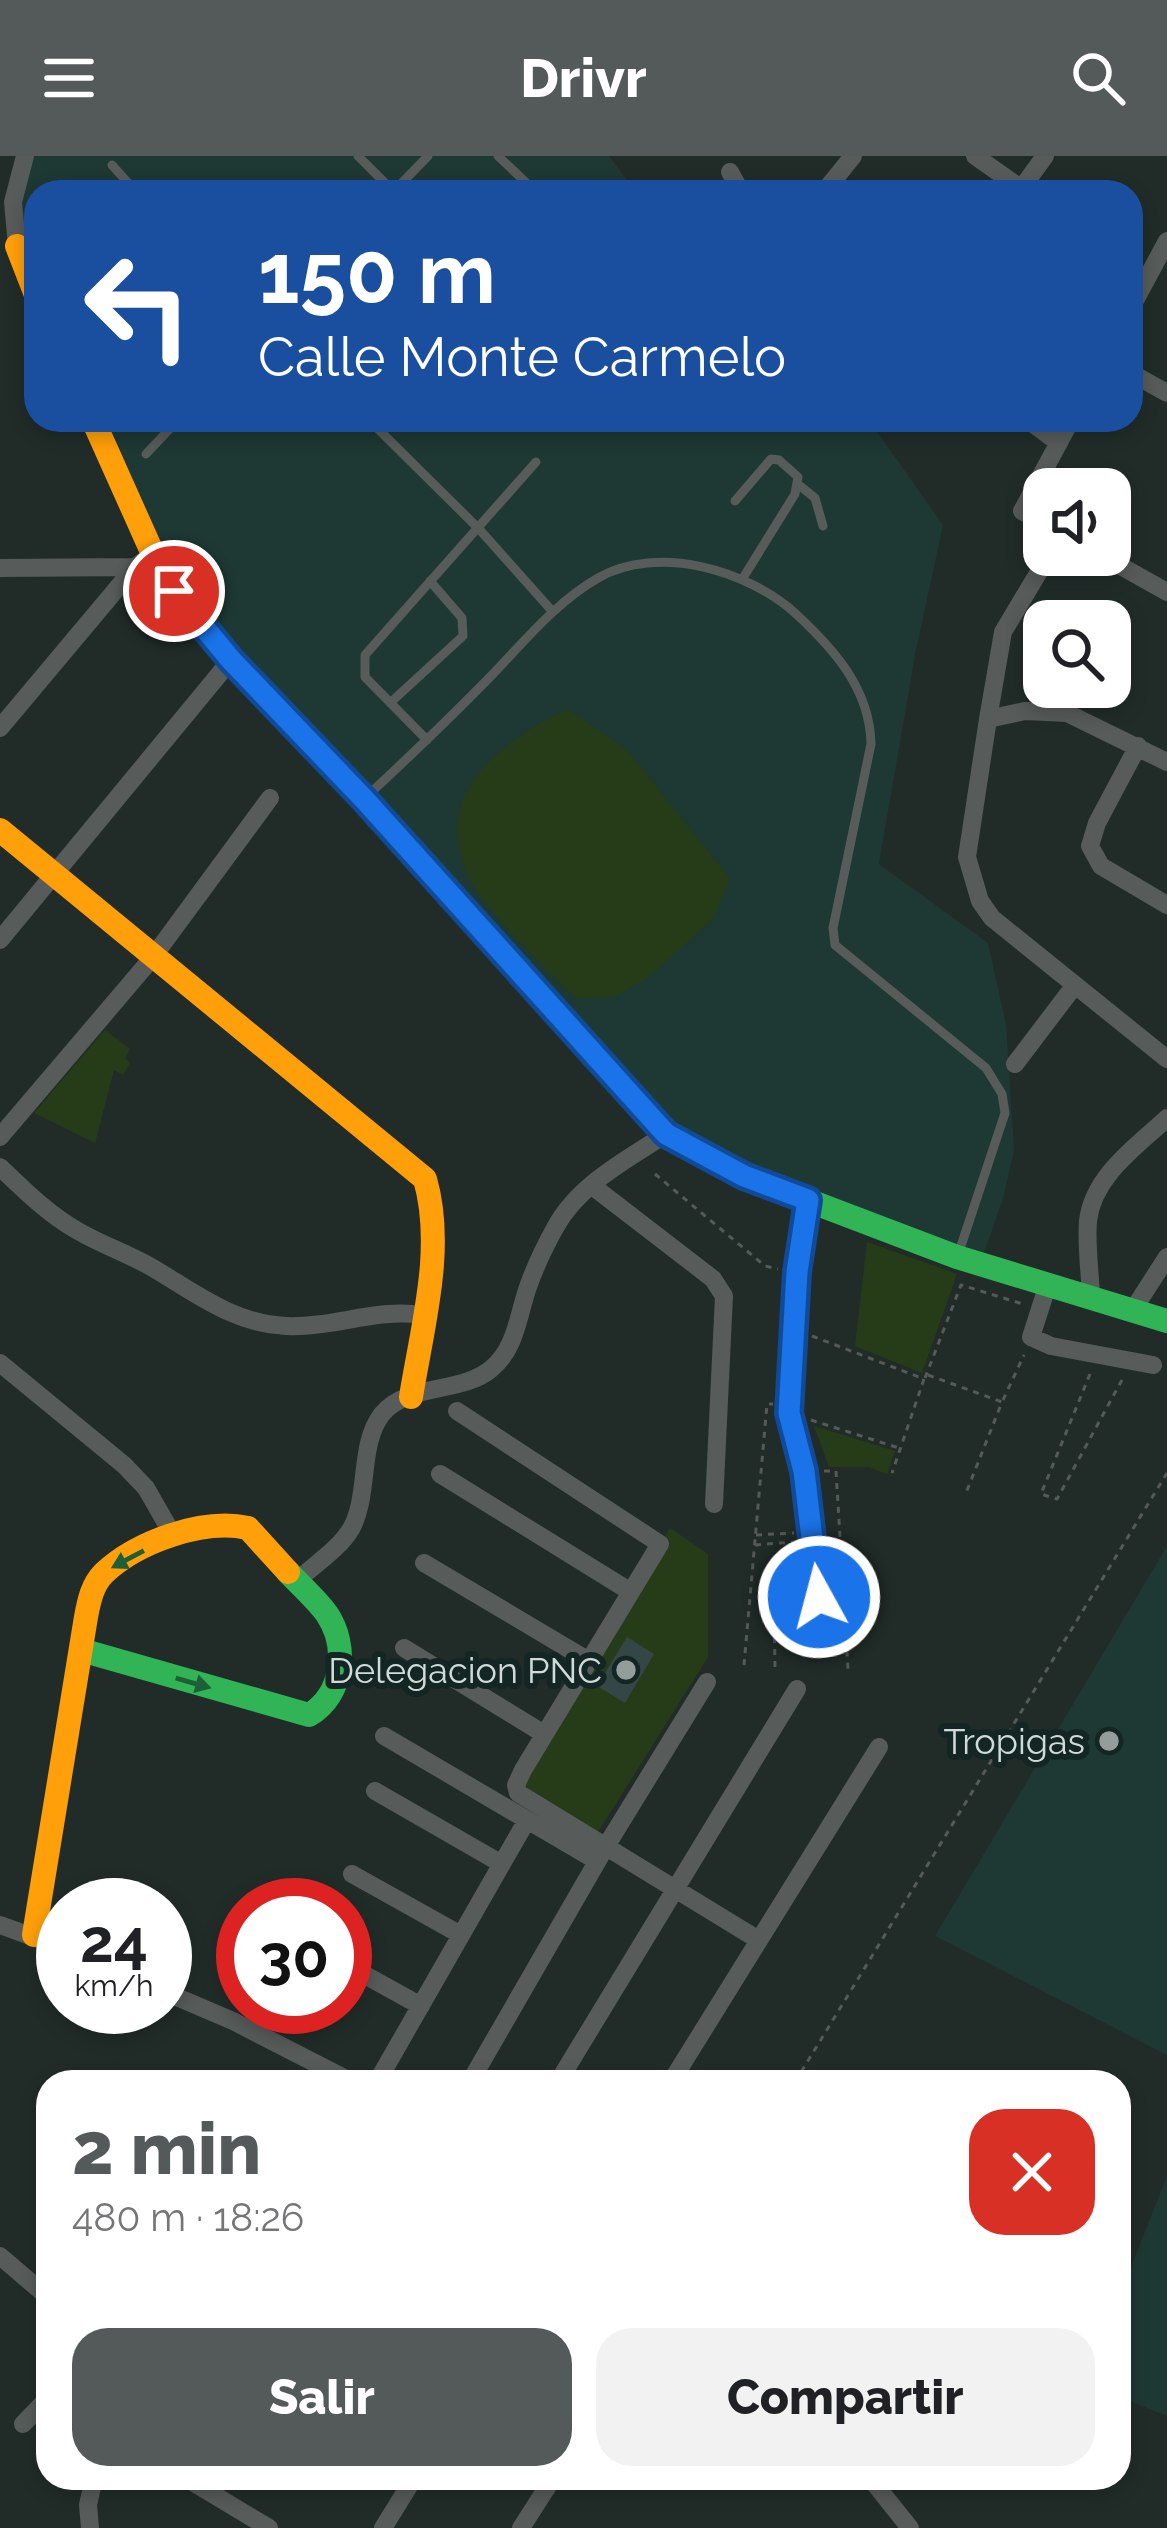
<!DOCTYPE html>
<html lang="es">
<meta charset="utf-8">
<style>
:root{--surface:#fff;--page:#f2f2f2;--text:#202124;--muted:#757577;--accent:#54595a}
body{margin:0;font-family:Raleway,sans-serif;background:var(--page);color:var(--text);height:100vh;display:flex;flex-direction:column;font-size:45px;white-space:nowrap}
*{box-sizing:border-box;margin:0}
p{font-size:39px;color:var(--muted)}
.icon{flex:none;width:66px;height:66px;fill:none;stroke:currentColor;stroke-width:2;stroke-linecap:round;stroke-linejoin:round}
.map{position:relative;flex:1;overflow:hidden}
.drawer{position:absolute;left:36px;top:1914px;width:1095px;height:420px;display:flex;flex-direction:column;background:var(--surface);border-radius:36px;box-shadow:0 6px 18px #0003}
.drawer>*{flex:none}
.hud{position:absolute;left:24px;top:24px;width:1119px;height:252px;border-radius:36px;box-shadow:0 6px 18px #0003;background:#1a4fa0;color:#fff;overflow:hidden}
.buttons{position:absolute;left:1023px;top:312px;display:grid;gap:24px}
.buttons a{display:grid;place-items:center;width:108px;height:108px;border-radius:24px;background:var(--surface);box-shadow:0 6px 18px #0003;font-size:60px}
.speed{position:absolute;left:36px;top:1722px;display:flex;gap:24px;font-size:60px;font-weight:700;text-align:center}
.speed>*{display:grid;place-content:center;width:156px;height:156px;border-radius:50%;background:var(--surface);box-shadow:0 6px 18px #0003;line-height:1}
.speed small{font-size:30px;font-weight:400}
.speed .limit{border:18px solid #d22;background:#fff;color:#111}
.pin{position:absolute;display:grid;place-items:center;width:102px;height:102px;color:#fff;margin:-51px;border:6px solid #fff;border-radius:50%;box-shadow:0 3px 12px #0007}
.me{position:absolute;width:132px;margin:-66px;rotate:353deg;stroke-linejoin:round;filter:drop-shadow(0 0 9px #0008)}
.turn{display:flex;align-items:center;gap:42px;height:252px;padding:0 36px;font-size:54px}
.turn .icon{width:156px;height:156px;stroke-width:2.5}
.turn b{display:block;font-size:84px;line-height:102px}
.round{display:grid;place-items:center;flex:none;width:126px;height:126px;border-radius:36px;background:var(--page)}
.summary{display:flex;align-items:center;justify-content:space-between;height:204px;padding:0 36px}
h1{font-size:72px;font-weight:800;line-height:90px;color:var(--accent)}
.cta{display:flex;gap:24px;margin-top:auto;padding:24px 36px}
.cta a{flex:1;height:138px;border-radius:36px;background:var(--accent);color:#fff;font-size:48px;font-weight:800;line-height:138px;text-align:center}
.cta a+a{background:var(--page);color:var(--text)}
header{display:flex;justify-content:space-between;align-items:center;height:156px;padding:0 36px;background:var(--accent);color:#fff;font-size:54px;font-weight:800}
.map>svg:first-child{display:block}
</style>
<header><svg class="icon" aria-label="menu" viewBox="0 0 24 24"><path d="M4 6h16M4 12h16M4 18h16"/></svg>Drivr<svg class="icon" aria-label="search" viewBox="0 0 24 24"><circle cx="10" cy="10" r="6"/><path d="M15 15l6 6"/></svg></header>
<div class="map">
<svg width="1167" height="2372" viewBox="0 0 1167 2372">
<rect width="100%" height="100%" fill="#212c29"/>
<path fill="#1e3833" d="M 25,0 L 609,0 L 636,36 L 36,36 L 36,139 L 17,90 Z
M 93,264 L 869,264 L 943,369 L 915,499 L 879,708 L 988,787 L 1006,868 L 1014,994 L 1003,1043 L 980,1108 L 666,978 L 174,435 Z
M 1167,1390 L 1167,1899 L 935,1780 Z
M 1167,2020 L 1167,2260 L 1119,2241 L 1119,2141 Z"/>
<path fill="#263c19" d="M 567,553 L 627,594 L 730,723 L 714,762 L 649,821 L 615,841 L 575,842 C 547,814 486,755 470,723 C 428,639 499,587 567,553 Z
M 105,874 L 130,893 L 125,902 L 130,907 L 123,919 L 114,914 L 95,987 L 34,957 Z
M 867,1086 L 957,1118 L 922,1217 L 855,1190 Z
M 814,1270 L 895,1295 L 887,1318 L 869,1311 L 829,1311 Z
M 670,1372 L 708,1398 L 708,1501 L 593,1684 L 525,1642 L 525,1610 Z"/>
<path fill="#354646" d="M 627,1481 L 654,1498 L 625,1547 L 597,1530 Z"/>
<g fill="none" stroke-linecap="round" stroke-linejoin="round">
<path stroke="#555958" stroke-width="3" stroke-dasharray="6 6" stroke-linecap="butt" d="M 655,1018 L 765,1110 L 778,1113
M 812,1180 L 924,1223 L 892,1317
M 1090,1218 L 1041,1338 L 1057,1343 L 1123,1222
M 928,1219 L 1002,1246 L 966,1337
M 925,1222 L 961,1129 L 1023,1148
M 1003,1244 L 1024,1199
M 811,1264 L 899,1292
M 824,1315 L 836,1315 L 848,1513
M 756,1379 L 794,1377
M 755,1389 L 793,1386
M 744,1509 L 767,1248 L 773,1248
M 775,1511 L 774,1444 L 800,1442
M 795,1926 L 1167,1317"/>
<path stroke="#575b59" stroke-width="9" d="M 358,0 L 393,35
M 498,0 L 536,36
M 112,9 L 136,36
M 393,36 L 428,0
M 369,264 L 479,373 L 553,456
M 146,298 L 178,264
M 799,329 L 815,342 L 823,370
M 735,345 L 771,303 L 779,304 L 798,321 L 795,338 L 743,422
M 390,547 L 463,480 L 462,462 L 430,425
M 427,584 L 365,521 L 365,499 L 536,306
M 364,643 C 407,603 449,563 490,521 C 523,487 556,446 598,422 C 658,388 747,414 795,457 C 834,493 870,533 871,588 L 833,772 L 835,789 L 986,912 L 1002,938 L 1005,957 L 958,1099"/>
<path stroke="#575b59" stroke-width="18" d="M 975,0 L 1026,36
M 730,16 L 741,36
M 1021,33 L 1045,0
M 824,36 L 853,0
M 17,90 L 13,46 L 25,0
M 1131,152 L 1167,85
M 1131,217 L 1167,237
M 1028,264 L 1059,287
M 1044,367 L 1022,355 L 1071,264
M 1101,399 L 1167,436
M 0,412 L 135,411
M 988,563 L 1003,476 L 1049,399
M 0,572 L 135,411 L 153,398
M 1138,590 L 1097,667 L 1090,690 L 1101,710 L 1167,749
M 1167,606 L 1067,557 L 1025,555 L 988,563 L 967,701 L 980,745 L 992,762 L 1167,903
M 0,784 L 231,504
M 1015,908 L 1075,829
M 0,981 L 153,801 L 270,642
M 0,1011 C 24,1034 48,1058 78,1075 C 102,1089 129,1098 153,1112 C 195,1137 234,1168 286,1170 C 334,1172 375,1152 423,1159
M 591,1029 L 713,1123 L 724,1140 L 714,1348
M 808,1044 L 797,1116 L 789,1257 L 804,1315 L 819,1441
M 1048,1128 L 1031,1181 L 1051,1190 L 1153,1209
M 1091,1140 C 1090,1116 1086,1089 1088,1065 C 1093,1020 1137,990 1167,962
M 1133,1154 L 1167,1101
M 0,1207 L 124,1309 L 146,1332 L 174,1381
M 457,1255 L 660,1388 L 523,1614 L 516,1629 L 518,1637 L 757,1783
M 440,1318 L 631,1436
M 424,1407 L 589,1505
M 298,1424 C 315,1408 339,1393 351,1373 C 370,1339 358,1289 382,1258 C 407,1227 461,1238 491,1213 C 516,1193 518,1159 528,1131 C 535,1111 545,1090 555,1072 C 578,1029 626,1004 666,978
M 404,1492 L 544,1578
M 384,1580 L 597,1705
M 375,1635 L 502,1708
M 352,1718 L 461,1779
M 0,1769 L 63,1792
M 345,1808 L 421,1850
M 165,1836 L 233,1865 L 352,1926
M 377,1926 L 527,1664
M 470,1926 L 605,1692 L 707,1526
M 558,1926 L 797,1533
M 671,1926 L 879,1591
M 0,2100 L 48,2141
M 23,2268 L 48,2242
M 186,2322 L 269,2372
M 870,2322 L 910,2372
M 90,2372 L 88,2349 L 94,2322
M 383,2372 L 414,2322
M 521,2372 L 553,2322"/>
<path stroke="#30b455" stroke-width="24" d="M 757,1025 L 957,1101 L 1167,1165
M 81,1494 L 309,1559 C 343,1539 349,1491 327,1458 C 316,1443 301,1430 288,1416"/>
<path stroke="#ff9f0a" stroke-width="24" d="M 17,90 L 36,139
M 93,264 L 153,398 L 174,435 L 231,504 L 364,643 L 666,978 L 757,1025
M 0,674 L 425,1023 C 445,1093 422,1171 411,1241
M 34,1779 L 86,1461 C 89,1445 92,1429 104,1417 C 137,1386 203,1362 248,1372 L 288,1416"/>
</g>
<defs><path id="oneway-solid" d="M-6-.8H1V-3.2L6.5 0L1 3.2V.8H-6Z" transform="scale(3)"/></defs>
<g fill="#1f5f37">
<use href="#oneway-solid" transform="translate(128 1403) rotate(152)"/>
<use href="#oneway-solid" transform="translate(193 1527) rotate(16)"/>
</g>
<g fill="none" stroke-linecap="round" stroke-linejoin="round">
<g stroke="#114b97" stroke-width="30">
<path id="route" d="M 174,435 L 231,504 L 364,643 L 666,978 L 744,1020 L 808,1044 L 797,1116 L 789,1257 L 804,1315 L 819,1441"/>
</g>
<use href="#route" stroke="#1a73e8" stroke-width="21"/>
</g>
<g fill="#939e9b" stroke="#132623" stroke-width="4.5">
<circle cx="626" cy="1514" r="12"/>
<circle cx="1109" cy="1585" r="12"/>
</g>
<g text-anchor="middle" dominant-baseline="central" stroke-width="12" stroke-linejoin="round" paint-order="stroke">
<g font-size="36" fill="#d0dbd8" stroke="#132623" text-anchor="end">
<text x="602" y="1514">Delegacion PNC</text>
<text x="1085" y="1585">Tropigas</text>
</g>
</g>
</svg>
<div class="buttons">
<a><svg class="icon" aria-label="sound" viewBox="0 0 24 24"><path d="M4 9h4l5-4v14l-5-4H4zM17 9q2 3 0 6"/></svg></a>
<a><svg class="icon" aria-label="search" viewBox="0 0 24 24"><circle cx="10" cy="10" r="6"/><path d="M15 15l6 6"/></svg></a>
</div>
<div class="speed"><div>24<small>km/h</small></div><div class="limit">30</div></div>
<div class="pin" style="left:174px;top:435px;background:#d93025"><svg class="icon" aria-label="arrive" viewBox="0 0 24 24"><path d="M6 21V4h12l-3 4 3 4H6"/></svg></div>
<svg class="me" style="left:819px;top:1441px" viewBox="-20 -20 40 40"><circle r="17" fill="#1a73e8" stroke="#fff" stroke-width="3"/><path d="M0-11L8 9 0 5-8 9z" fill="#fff"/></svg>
<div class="hud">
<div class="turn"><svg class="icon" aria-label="left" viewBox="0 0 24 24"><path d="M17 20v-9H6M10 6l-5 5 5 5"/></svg><div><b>150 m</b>Calle Monte Carmelo</div></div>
</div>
<section class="drawer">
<div class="summary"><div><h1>2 min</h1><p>480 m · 18:26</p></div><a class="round" style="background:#d93025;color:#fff"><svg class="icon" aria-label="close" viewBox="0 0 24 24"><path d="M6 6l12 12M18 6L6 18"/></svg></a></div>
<div class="cta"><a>Salir</a><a>Compartir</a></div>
</section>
</div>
